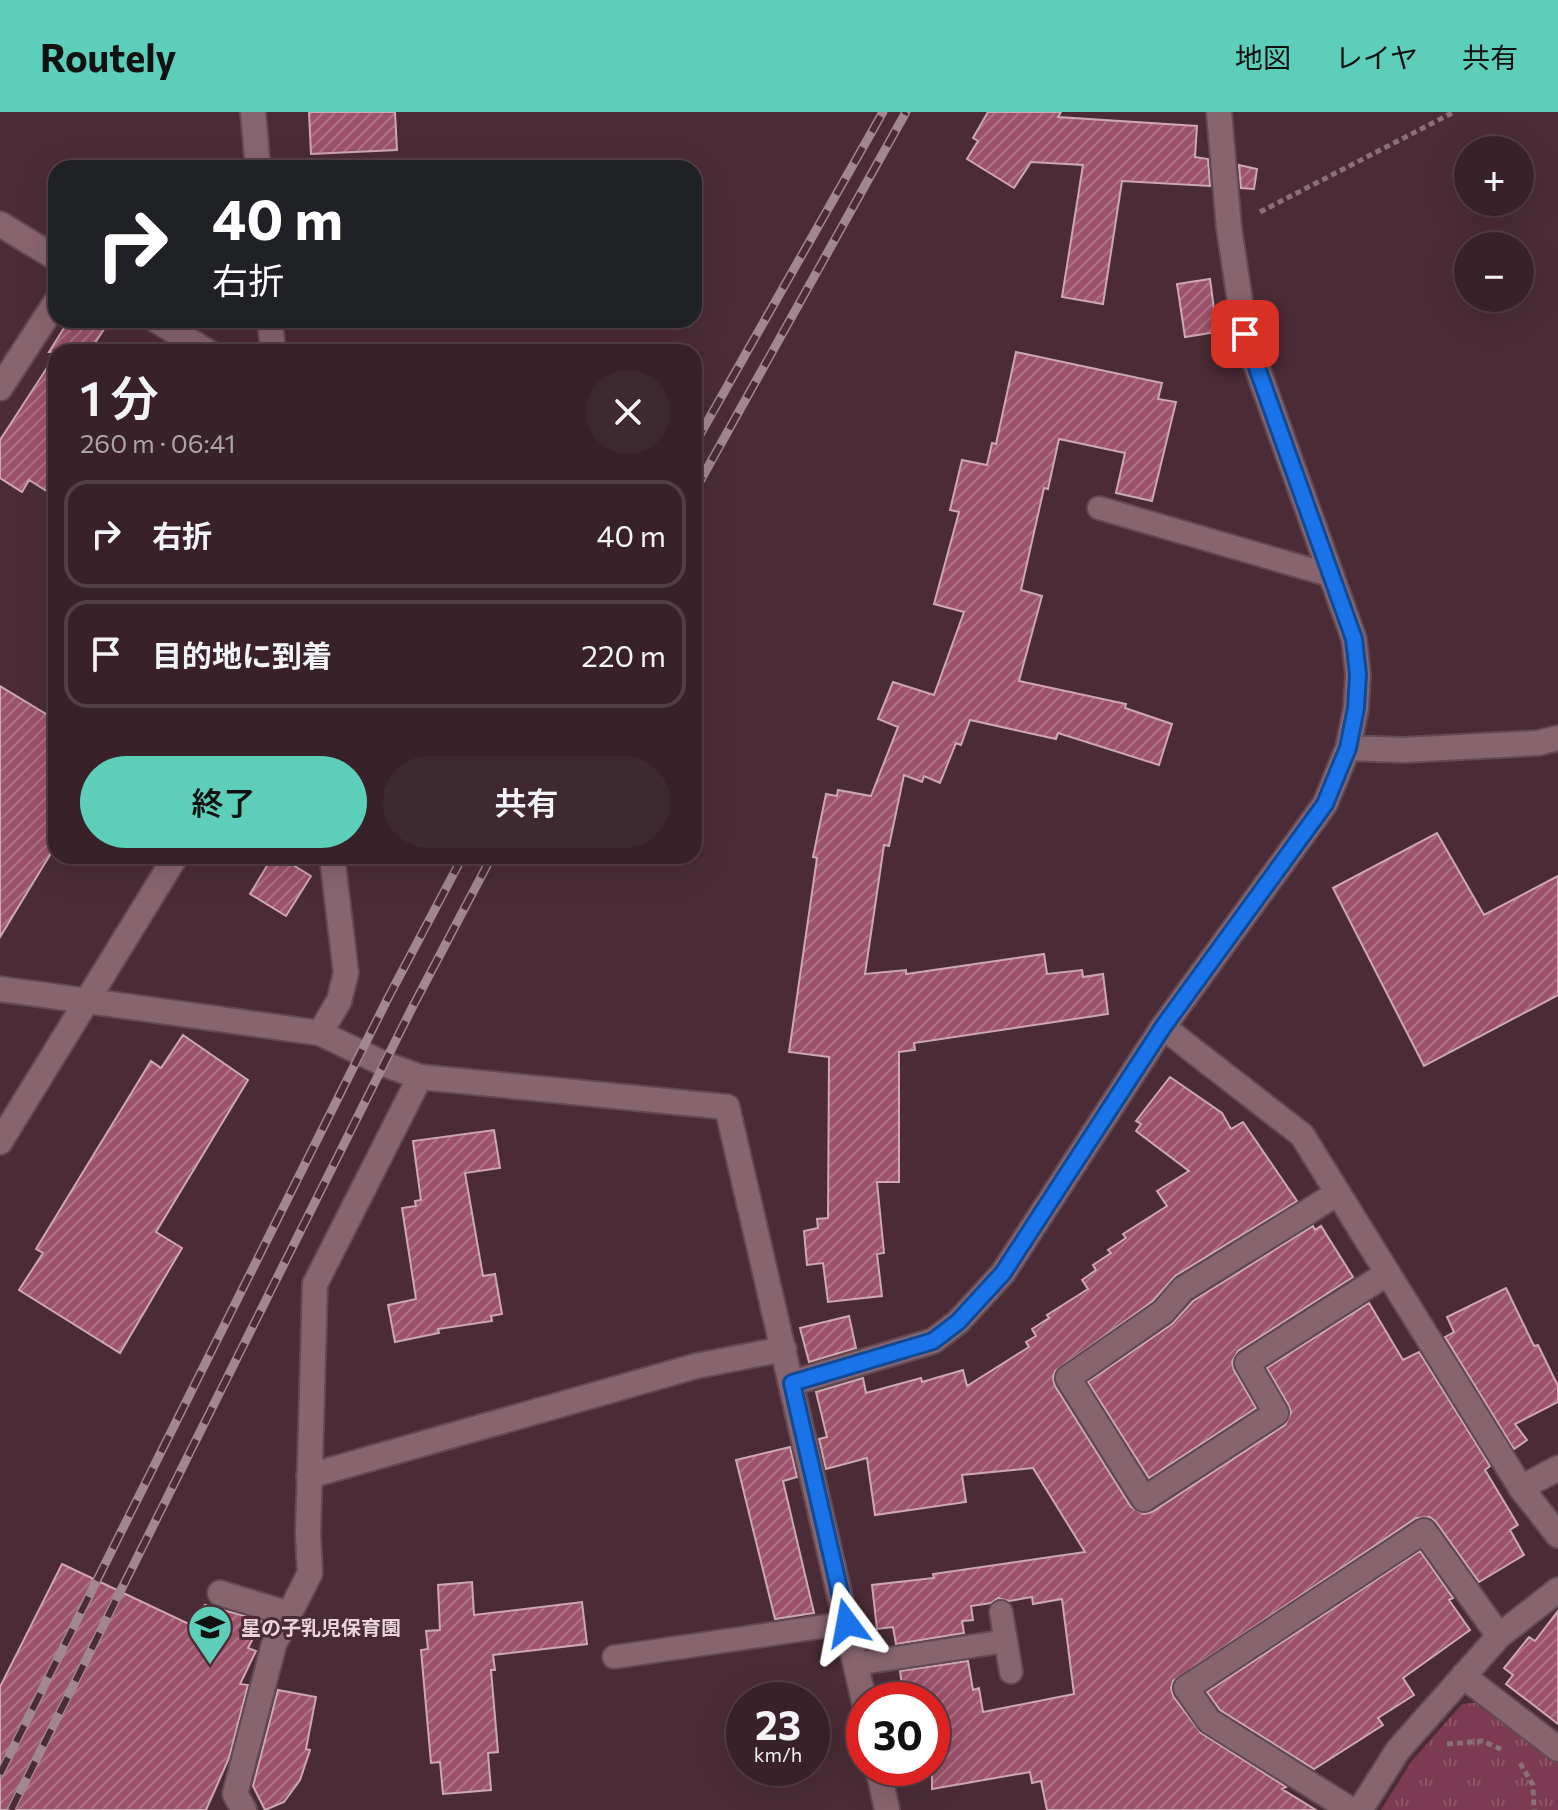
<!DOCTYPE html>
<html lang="ja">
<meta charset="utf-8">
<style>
:root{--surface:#382128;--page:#3f2930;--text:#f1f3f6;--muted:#aba3a8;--line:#523e45;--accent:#5dceb9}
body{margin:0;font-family:Commissioner,"Noto Sans JP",sans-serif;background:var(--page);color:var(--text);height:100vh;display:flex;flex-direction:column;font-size:30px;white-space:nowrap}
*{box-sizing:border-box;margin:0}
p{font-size:26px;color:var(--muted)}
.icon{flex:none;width:44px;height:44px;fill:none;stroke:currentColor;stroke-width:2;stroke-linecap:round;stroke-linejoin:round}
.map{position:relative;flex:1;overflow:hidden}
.panel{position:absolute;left:48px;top:232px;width:654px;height:520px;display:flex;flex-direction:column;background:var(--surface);border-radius:24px;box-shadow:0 8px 32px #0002,0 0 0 2px var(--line)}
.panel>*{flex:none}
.guide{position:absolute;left:48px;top:48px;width:654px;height:168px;border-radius:24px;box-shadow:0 8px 32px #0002,0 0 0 2px var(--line);background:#202124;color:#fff;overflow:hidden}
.fabs{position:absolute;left:1454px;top:24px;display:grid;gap:16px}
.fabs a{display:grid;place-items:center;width:80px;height:80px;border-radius:50%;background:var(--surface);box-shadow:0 8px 32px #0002,0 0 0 2px var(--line);font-size:40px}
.speed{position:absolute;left:726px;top:1570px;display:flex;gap:16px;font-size:40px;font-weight:700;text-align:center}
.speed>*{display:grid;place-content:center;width:104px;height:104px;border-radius:50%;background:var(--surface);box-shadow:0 8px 32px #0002,0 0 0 2px var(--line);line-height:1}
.speed small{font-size:20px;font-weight:400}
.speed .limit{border:12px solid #d22;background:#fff;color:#111}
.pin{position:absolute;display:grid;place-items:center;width:68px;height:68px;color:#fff;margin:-34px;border-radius:16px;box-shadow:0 4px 12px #0006}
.me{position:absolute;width:88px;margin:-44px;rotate:347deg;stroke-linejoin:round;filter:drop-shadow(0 0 6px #0008)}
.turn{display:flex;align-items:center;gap:28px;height:168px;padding:0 32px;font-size:36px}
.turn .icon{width:104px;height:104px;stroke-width:2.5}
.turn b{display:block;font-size:56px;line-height:68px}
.round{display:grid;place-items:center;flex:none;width:84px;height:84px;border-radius:42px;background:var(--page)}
.headline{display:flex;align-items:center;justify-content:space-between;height:136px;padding:0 32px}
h1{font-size:48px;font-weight:600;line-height:60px}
.action{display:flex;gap:16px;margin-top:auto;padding:16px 32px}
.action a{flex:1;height:92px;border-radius:48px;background:var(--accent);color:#111;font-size:32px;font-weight:600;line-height:92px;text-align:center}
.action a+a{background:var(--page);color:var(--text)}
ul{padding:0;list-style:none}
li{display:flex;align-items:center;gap:24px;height:108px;margin:0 16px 12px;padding:0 16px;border:4px solid var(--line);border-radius:24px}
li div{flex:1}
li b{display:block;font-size:30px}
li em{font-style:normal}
header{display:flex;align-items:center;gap:48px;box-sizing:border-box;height:112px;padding:0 40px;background:var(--accent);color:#111}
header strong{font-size:38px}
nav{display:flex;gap:44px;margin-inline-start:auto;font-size:28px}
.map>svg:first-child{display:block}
</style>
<header>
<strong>Routely</strong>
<nav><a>地図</a><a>レイヤ</a><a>共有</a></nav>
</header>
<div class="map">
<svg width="1558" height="1698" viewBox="0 0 1558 1698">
<defs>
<pattern id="park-tufts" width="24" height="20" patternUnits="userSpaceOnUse" patternTransform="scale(2)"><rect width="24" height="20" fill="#7c3b52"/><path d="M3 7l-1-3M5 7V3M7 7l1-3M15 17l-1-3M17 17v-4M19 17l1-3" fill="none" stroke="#8f566a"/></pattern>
<pattern id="building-hatch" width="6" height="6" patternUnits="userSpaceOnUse" patternTransform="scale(2)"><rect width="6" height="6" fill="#9c526b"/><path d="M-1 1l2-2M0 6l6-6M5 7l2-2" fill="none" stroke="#ae7286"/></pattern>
</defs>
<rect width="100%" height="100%" fill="#4b2c36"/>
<path fill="url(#park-tufts)" d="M 1481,1590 L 1558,1646 L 1558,1698 L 1381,1698 L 1411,1650 L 1462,1592 Z"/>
<path fill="url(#building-hatch)" stroke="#cda7b2" stroke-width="2" d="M 309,0 L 395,0 L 397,38 L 311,42 Z
M 988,0 L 1061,0 L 1058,5 L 1197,14 L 1195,45 L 1208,47 L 1210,74 L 1122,69 L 1103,192 L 1062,185 L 1083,53 L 1031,50 L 1014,76 L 967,47 L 978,29 L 973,26 Z
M 1239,53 L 1257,57 L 1254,77 L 1241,76 Z
M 1210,167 L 1217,220 L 1185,225 L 1177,172 Z
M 69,208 L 110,208 L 89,240 L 49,240 Z
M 1016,240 L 1162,271 L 1158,287 L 1176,290 L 1152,389 L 1116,381 L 1125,341 L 1059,327 L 1048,377 L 1044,376 L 1021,478 L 1042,484 L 1019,569 L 1126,592 L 1125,596 L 1172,612 L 1159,653 L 1058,621 L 1056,627 L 970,608 L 961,633 L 956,631 L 940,671 L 924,664 L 922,670 L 904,663 L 889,734 L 884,733 L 865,862 L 906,858 L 906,862 L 1044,842 L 1047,862 L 1082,858 L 1083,865 L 1103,862 L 1108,902 L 914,931 L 915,938 L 899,940 L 899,1070 L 877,1070 L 884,1141 L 877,1142 L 882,1184 L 828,1190 L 823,1151 L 807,1153 L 804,1119 L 818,1116 L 817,1107 L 828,1106 L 829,945 L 789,940 L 817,746 L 813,745 L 826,682 L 837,684 L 838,678 L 871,684 L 898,615 L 878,607 L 893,570 L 934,583 L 964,500 L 934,492 L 959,400 L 950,398 L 962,348 L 987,353 L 992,331 L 996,332 Z
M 56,242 L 56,385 L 29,368 L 22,380 L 0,366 L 0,328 Z
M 0,574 L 56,608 L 56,733 L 0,825 Z
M 1437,721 L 1484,803 L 1558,764 L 1558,883 L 1424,954 L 1333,776 Z
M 273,744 L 278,744 L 311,764 L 286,804 L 250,782 Z
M 183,923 L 248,968 L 156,1120 L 182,1136 L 120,1241 L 19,1178 L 43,1141 L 36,1137 L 151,949 L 161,956 Z
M 1170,965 L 1222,1001 L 1231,1017 L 1243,1010 L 1297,1089 L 1175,1164 L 1153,1189 L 1055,1259 L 1053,1266 L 1055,1274 L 1131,1395 L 1144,1402 L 1152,1400 L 1285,1313 L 1291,1301 L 1289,1294 L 1267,1256 L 1369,1191 L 1403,1248 L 1419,1240 L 1490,1354 L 1485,1358 L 1518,1413 L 1510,1418 L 1524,1443 L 1479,1470 L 1436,1410 L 1430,1405 L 1416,1406 L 1173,1569 L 1171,1576 L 1173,1584 L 1201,1621 L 1286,1675 L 1282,1677 L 1316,1698 L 1047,1698 L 1041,1669 L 1032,1671 L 1030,1660 L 932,1677 L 932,1588 L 904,1588 L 900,1559 L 968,1549 L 973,1578 L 979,1576 L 983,1600 L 1074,1582 L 1062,1487 L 1033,1492 L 1032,1485 L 1009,1489 L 998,1486 L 991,1491 L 971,1494 L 973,1508 L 962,1509 L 964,1521 L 896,1532 L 893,1515 L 877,1517 L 872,1473 L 934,1466 L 933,1462 L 1085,1440 L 1033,1356 L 962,1363 L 966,1390 L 875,1403 L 867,1346 L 826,1357 L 819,1327 L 827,1325 L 816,1280 L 863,1266 L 866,1281 L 921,1266 L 922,1270 L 963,1258 L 967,1274 L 1029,1235 L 1026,1230 L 1036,1224 L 1032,1217 L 1049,1206 L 1047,1203 L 1088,1177 L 1082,1168 L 1096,1158 L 1093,1153 L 1111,1141 L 1108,1138 L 1126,1126 L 1123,1122 L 1167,1094 L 1157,1079 L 1189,1059 L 1136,1019 L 1141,1012 L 1136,1009 Z
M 494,1018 L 500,1056 L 465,1061 L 483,1164 L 495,1162 L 502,1202 L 491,1204 L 492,1209 L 438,1217 L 439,1221 L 395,1230 L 388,1193 L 416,1187 L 402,1096 L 416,1094 L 415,1089 L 421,1088 L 413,1029 Z
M 1313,1114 L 1315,1118 L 1321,1114 L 1353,1165 L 1238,1239 L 1232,1250 L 1234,1258 L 1256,1296 L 1149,1366 L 1088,1270 L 1172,1212 L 1193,1189 Z
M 1506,1176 L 1534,1234 L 1538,1233 L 1558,1274 L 1558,1290 L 1515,1312 L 1527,1328 L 1514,1337 L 1445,1225 L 1454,1220 L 1447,1205 Z
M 849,1204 L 856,1236 L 809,1250 L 800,1216 Z
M 790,1335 L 797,1365 L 783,1369 L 814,1501 L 775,1507 L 736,1348 Z
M 1420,1439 L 1453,1486 L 1449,1488 L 1470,1518 L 1403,1566 L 1414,1583 L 1378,1606 L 1383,1613 L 1314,1657 L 1220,1598 L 1207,1580 Z
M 62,1452 L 193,1514 L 205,1493 L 262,1509 L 248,1536 L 256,1539 L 240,1572 L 248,1573 L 229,1646 L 206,1698 L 0,1698 L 0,1575 Z
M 472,1470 L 474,1503 L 582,1490 L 587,1532 L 493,1543 L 495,1558 L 491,1558 L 498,1640 L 488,1641 L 491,1678 L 443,1682 L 440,1650 L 431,1651 L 421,1538 L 428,1537 L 426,1519 L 440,1518 L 438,1473 Z
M 1558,1499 L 1558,1612 L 1506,1572 L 1513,1563 L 1504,1556 L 1529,1525 L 1535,1529 Z
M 278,1578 L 316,1585 L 306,1637 L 310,1638 L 300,1668 L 284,1690 L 265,1698 L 253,1674 Z"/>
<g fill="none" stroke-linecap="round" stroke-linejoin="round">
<g stroke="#634a52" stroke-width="26">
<path id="service" d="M 1099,396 L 1333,464
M 1001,1500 L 1011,1560
M 614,1545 L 847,1511
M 856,1552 L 1006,1529"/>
</g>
<g stroke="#634a52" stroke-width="28">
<path id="minor" d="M 0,112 L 56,146
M 156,208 L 208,240
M 0,276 L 56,190
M 0,877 L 88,889
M 1163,915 L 1302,1023 L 1521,1376 L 1558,1423
M 320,921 L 339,889 L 346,861 L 332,744
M 727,995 L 864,1589
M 1338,1081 L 1183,1177 L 1163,1200 L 1068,1266 L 1144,1387 L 1276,1301 L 1247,1251 L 1388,1161
M 309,1364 L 696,1254 L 784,1237
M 1521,1376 L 1558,1356
M 220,1481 L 289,1502
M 1463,1564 L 1558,1637
M 878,1656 L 887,1698
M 244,1698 L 235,1682 L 274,1532 L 310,1461 L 308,1423 L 315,1172 L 420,965
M 1351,1698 L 1209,1609 L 1186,1576 L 1424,1419 L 1499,1524
M 1360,1698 L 1398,1638 L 1499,1524 L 1558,1478"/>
</g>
<g stroke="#634a52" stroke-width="28">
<path id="tertiary" d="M 253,0 L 258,56
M 270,208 L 273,240
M 1348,636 L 1403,638 L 1538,631 L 1558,626
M 88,889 L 320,921 L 384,952 L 420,965 L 727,995
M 0,1030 L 176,744
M 792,1271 L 933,1229 L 958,1210 L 1003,1161 L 1163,915 L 1325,692 L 1348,636 L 1356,596 L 1358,562 L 1354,527 L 1245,222 L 1229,116 L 1219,0"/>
</g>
<path stroke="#896f77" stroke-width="5" stroke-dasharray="6 4" stroke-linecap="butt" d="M 1260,100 L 1454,0
M 1447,1632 L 1482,1629 L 1503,1638
M 1520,1651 L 1533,1673 L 1534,1698"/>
<use href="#service" stroke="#87656f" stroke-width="22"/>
<use href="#minor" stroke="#87656f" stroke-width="24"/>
<use href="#tertiary" stroke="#87656f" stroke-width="24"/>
<g stroke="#a18890" stroke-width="9">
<path id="rail" d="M 694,333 L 883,0
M 694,380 L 906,0
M 0,1662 L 389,884 L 463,744
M 11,1698 L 413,894 L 492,744"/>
</g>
<use href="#rail" stroke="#4b2c36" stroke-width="6" stroke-dasharray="18" stroke-linecap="butt"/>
</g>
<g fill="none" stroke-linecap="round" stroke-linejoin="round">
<g stroke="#114b97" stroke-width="20">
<path id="route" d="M 847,1511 L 792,1271 L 933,1229 L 958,1210 L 1003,1161 L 1163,915 L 1325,692 L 1348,636 L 1356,596 L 1358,562 L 1354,527 L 1245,222"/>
</g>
<use href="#route" stroke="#1a73e8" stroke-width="14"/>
</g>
<defs>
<g id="school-pin" transform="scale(2.3)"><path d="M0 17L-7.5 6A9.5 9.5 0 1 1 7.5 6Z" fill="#5dceb9" stroke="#4b2c36"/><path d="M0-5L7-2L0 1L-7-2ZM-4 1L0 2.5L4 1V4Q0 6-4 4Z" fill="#111"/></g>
</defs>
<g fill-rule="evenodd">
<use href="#school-pin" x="210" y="1515"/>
</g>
<g text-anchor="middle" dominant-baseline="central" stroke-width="6" stroke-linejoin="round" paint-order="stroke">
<g font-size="20" font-weight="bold" fill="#e8d4da" stroke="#4b2c36" text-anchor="start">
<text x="241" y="1515">星の子乳児保育園</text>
</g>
</g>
</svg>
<div class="fabs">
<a>+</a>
<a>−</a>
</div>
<div class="speed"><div>23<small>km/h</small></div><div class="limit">30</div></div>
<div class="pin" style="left:1245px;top:222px;background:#d93025"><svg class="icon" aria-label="arrive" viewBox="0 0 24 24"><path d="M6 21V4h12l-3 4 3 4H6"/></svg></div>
<svg class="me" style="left:847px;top:1511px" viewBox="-20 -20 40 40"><path d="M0-17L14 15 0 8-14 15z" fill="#1a73e8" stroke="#fff" stroke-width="4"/></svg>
<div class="guide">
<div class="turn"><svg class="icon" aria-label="right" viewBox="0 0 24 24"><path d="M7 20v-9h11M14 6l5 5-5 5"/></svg><div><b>40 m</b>右折</div></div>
</div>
<section class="panel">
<div class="headline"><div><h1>1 分</h1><p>260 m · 06:41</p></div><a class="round"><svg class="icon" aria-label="close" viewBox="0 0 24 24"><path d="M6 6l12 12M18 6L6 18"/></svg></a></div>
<ul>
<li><svg class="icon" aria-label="right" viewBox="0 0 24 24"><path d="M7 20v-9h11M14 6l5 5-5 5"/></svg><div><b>右折</b></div><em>40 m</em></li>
<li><svg class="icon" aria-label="arrive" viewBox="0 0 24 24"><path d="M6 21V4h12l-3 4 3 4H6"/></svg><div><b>目的地に到着</b></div><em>220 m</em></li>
</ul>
<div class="action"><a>終了</a><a>共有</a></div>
</section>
</div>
